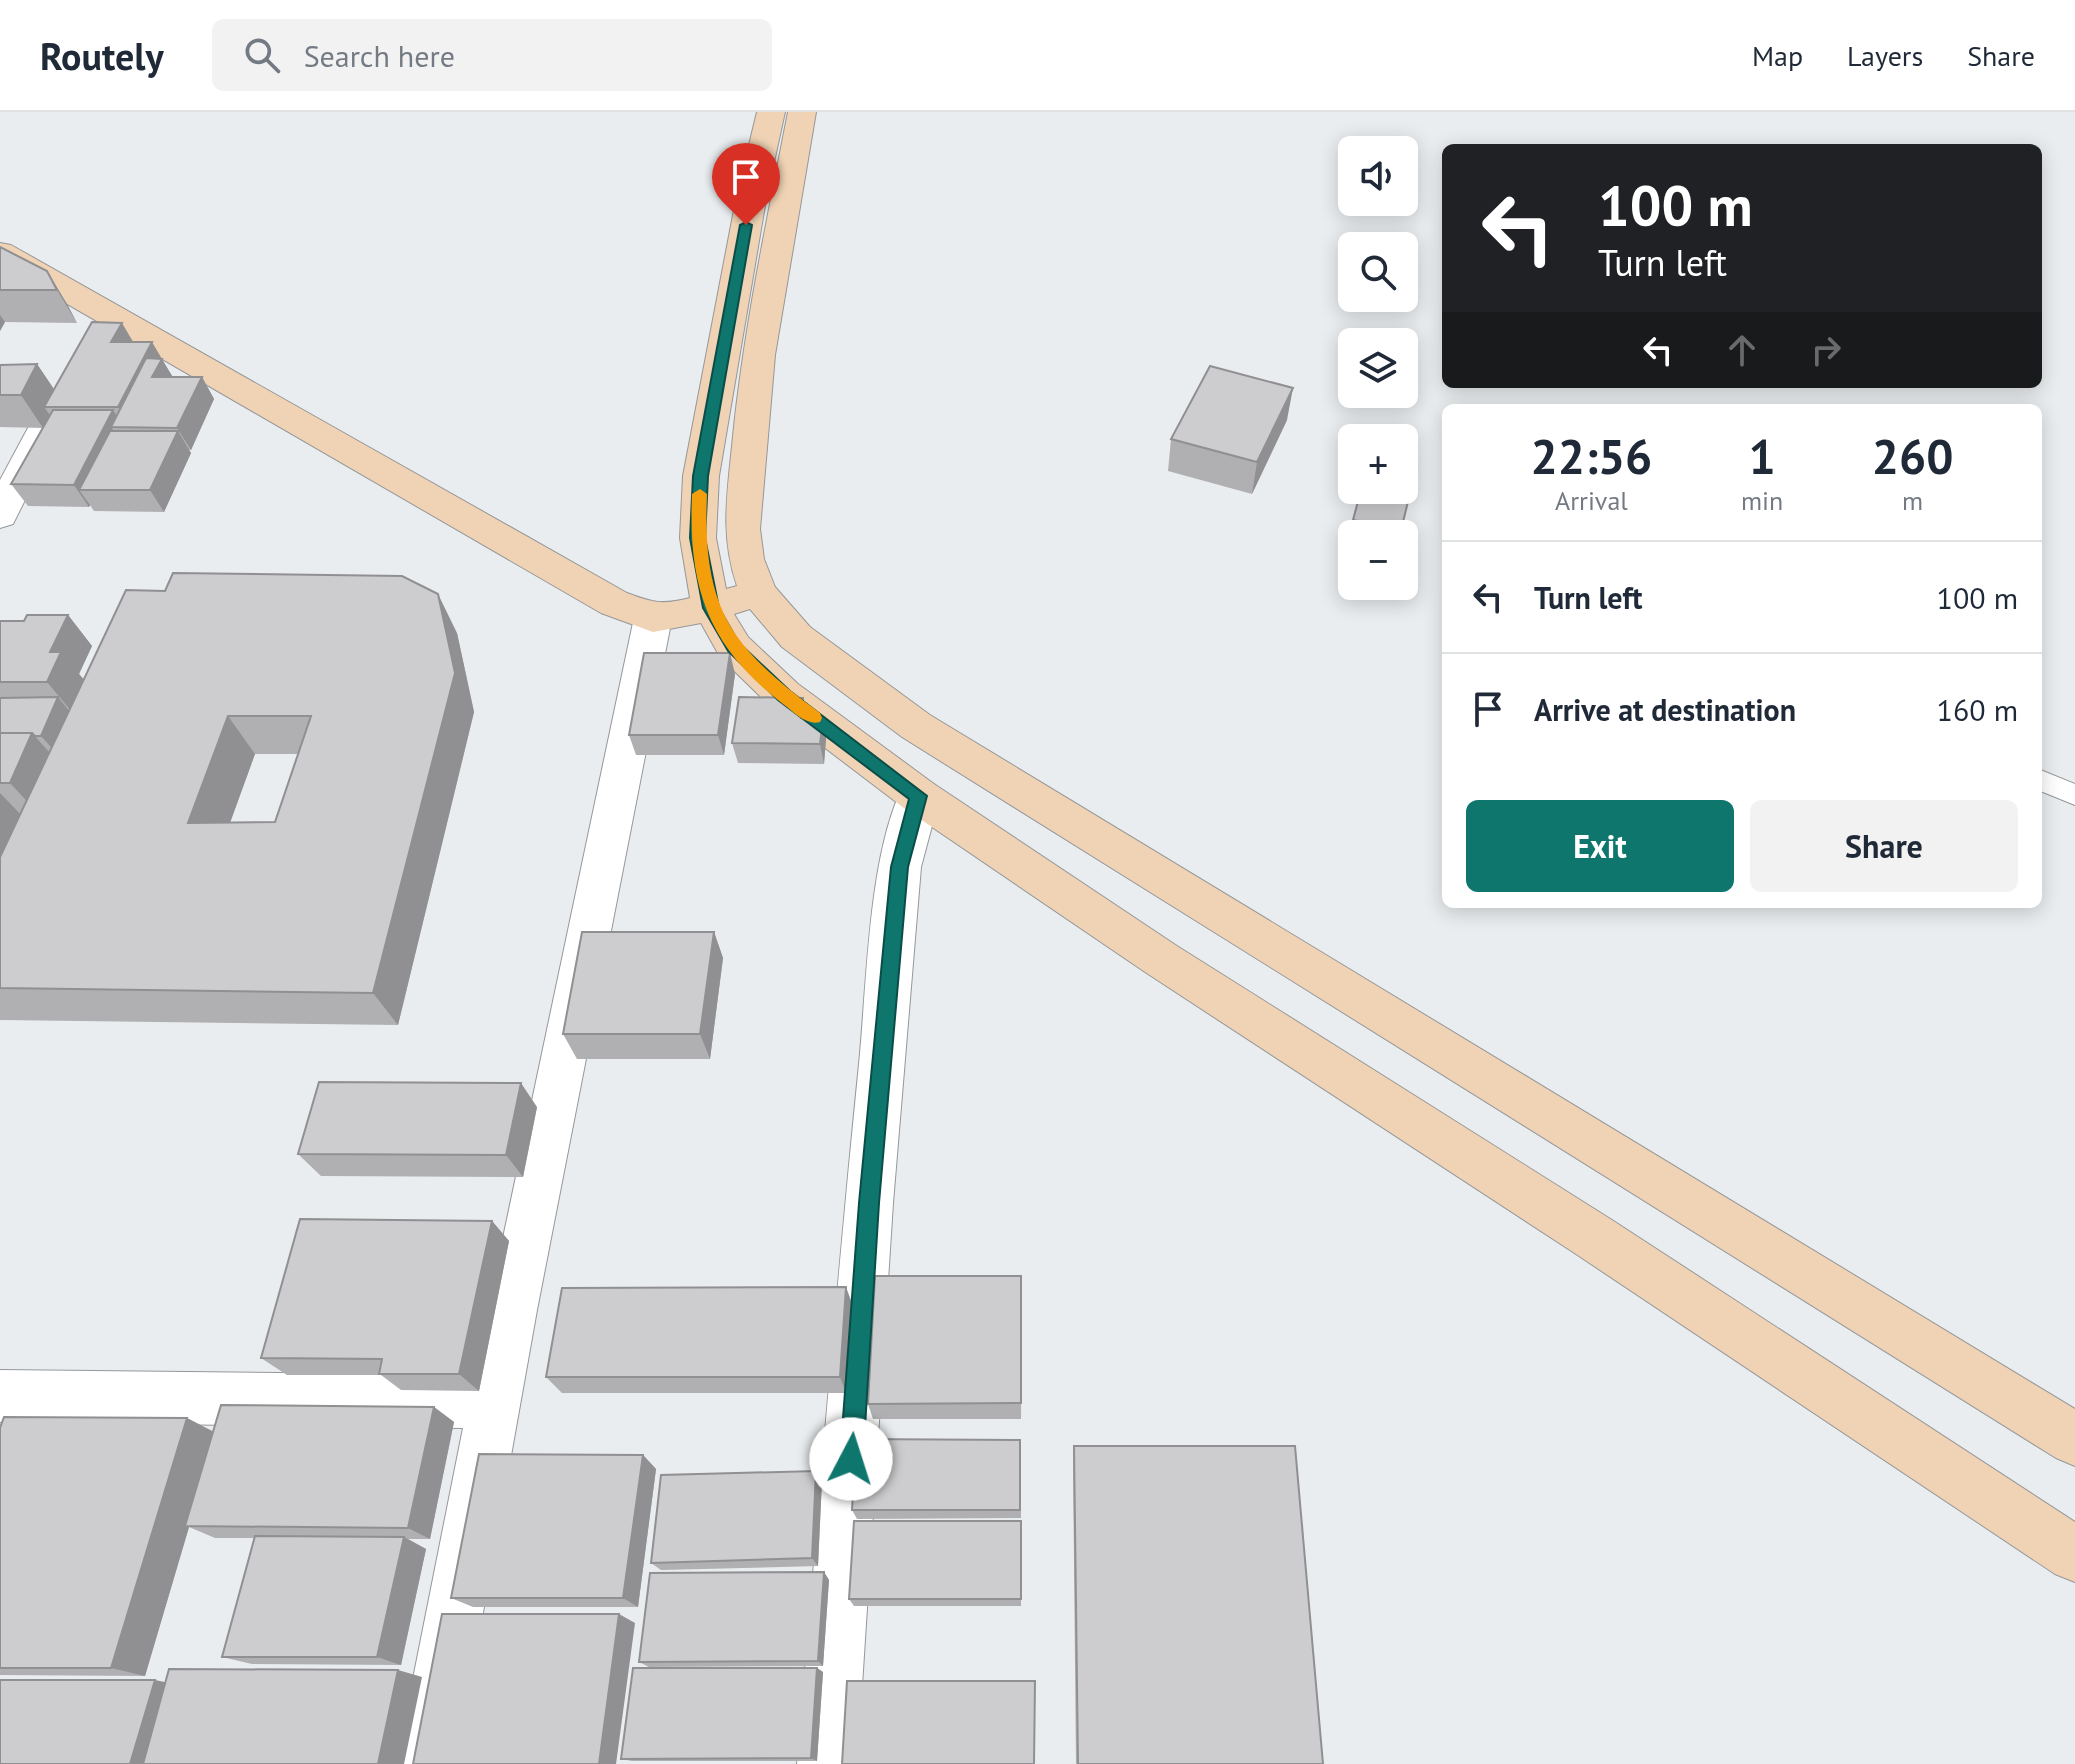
<!DOCTYPE html>
<meta charset="utf-8">
<style>
:root{--surface:#fff;--page:#f2f2f3;--text:#1f2937;--muted:#747a83;--line:#e0e1e3;--accent:#0f766e}
body{margin:0;font-family:"PT Sans",sans-serif;background:var(--page);color:var(--text);height:100vh;display:flex;flex-direction:column;font-size:30px;white-space:nowrap}
*{box-sizing:border-box;margin:0}
p{font-size:26px;color:var(--muted)}
.icon{flex:none;width:44px;height:44px;fill:none;stroke:currentColor;stroke-width:2;stroke-linecap:round;stroke-linejoin:round}
.map{position:relative;flex:1;overflow:hidden}
.drawer{position:absolute;left:1442px;top:292px;width:600px;height:504px;display:flex;flex-direction:column;background:var(--surface);border-radius:12px;box-shadow:0 4px 20px #0003}
.drawer>*{flex:none}
.guide{position:absolute;left:1442px;top:32px;width:600px;height:244px;border-radius:12px;box-shadow:0 4px 20px #0003;background:#202124;color:#fff;overflow:hidden}
.fabs{position:absolute;left:1338px;top:24px;display:grid;gap:16px}
.fabs a{display:grid;place-items:center;width:80px;height:80px;border-radius:12px;background:var(--surface);box-shadow:0 4px 20px #0003;font-size:40px}
.pin{position:absolute;display:grid;place-items:center;width:68px;height:68px;color:#fff;margin:-82px -34px;border-radius:50% 50% 50% 0;rotate:-45deg;box-shadow:0 0 8px #0007}
.pin .icon{rotate:45deg}
.me{position:absolute;width:88px;margin:-44px;rotate:5deg;stroke-linejoin:round;filter:drop-shadow(0 0 6px #0008)}
.turn{display:flex;align-items:center;gap:28px;height:168px;padding:0 24px;font-size:36px}
.turn .icon{width:104px;height:104px;stroke-width:2.5}
.turn b{display:block;font-size:56px;line-height:68px}
.lanes{display:flex;align-items:center;height:76px;padding:0 24px;background:#0003;justify-content:center;gap:40px;direction:ltr}
.lanes .off{opacity:.35}
.eta{display:flex;justify-content:space-evenly;align-items:center;height:136px;text-align:center}
.eta b{font-size:48px;font-weight:600;line-height:56px}
.action{display:flex;gap:16px;margin-top:auto;padding:16px 24px}
.action a{flex:1;height:92px;border-radius:12px;background:var(--accent);color:#fff;font-size:32px;font-weight:600;line-height:92px;text-align:center}
.action a+a{background:var(--page);color:var(--text)}
ul{padding:0;list-style:none}
li{display:flex;align-items:center;gap:24px;height:112px;padding:0 24px;border-top:2px solid var(--line)}
li div{flex:1}
li b{display:block;font-size:30px}
li em{font-style:normal}
header{display:flex;align-items:center;gap:48px;box-sizing:border-box;height:112px;padding:0 40px;background:var(--surface);border-bottom:2px solid var(--line)}
header strong{font-size:38px}
nav{display:flex;gap:44px;margin-inline-start:auto;font-size:28px}
.search{width:560px;height:72px;background:var(--page);display:flex;align-items:center;gap:20px;box-sizing:border-box;padding:0 28px;border-radius:12px;color:var(--muted);font-size:30px}
.map>svg:first-child{display:block}
</style>
<header>
<strong>Routely</strong>
<div class="search"><svg class="icon" aria-label="search" viewBox="0 0 24 24"><circle cx="10" cy="10" r="6"/><path d="M15 15l6 6"/></svg>Search here</div>
<nav><a>Map</a><a>Layers</a><a>Share</a></nav>
</header>
<div class="map">
<svg width="2075" height="1652" viewBox="0 0 2075 1652">
<rect width="100%" height="100%" fill="#eaedef"/>
<g fill="none" stroke-linecap="round" stroke-linejoin="round">
<g stroke="#95979a" stroke-width="2">
<path id="lane" d="M 2038,657 L 2075,672 L 2075,693 L 2038,678 Z"/>
</g>
<g stroke="#95979a" stroke-width="2">
<path id="street" d="M 41,310 L 53,314 L 58,322 L 13,412 L 0,416 L 0,368 L 29,314 Z
M 653,492 L 666,496 L 672,506 L 537,1198 L 456,1652 L 396,1652 L 463,1316 L 0,1310 L 0,1258 L 474,1263 L 634,506 L 640,496 Z
M 919,668 L 934,672 L 940,684 L 921,755 L 893,1091 L 857,1652 L 797,1652 C 817,1419 835,1185 859,952 C 867,872 868,742 904,672 Z"/>
</g>
<g stroke="#95979a" stroke-width="2">
<path id="secondary" d="M 757,0 L 785,0 L 767,82 L 719,364 L 716,426 L 726,477 L 737,474 C 719,421 728,378 733,324 C 744,215 767,108 788,0 L 816,0 L 775,243 L 760,417 L 764,447 L 775,475 L 810,515 L 930,603 L 2075,1297 L 2075,1354 L 2056,1346 L 902,625 L 782,535 L 750,497 L 734,502 L 748,525 L 798,572 L 934,672 L 1177,834 L 1612,1108 L 2075,1410 L 2075,1470 L 2055,1462 L 1576,1142 L 1145,860 L 904,696 L 770,594 L 720,545 L 701,511 L 653,520 L 601,501 L 0,153 L 0,131 L 11,133 L 627,481 C 653,491 663,493 690,486 L 680,426 L 683,364 L 737,82 Z"/>
</g>
<use href="#lane" fill="#fff" fill-rule="evenodd"/>
<use href="#street" fill="#fff" fill-rule="evenodd"/>
<use href="#secondary" fill="#efd3b4" fill-rule="evenodd"/>
</g>
<path fill="#b0afb2" fill-rule="evenodd" d="M 0,135 L 47,159 L 67,192 L 77,211 L 5,210 L 0,219 Z
M 133,230 L 161,247 L 173,265 L 202,265 L 214,287 L 191,338 L 189,338 L 191,341 L 164,400 L 94,399 L 90,393 L 89,395 L 28,394 L 11,372 L 43,316 L 0,315 L 0,253 L 37,252 L 54,277 Z
M 1287,308 L 1252,382 L 1168,359 L 1171,327 Z
M 1417,353 L 1400,422 L 1352,422 L 1352,430 L 1348,429 L 1353,408 Z
M 68,503 L 92,534 L 79,562 L 84,568 L 457,521 L 474,600 L 398,913 L 0,908 L 0,509 L 24,509 ZM 255,642 L 298,642 L 275,710 L 230,710 Z
M 735,562 L 724,643 L 636,643 L 629,623 Z
M 803,586 L 807,606 L 823,606 L 826,627 L 824,652 L 738,651 L 732,631 Z
M 714,820 L 723,846 L 710,947 L 577,947 L 563,922 Z
M 537,995 L 523,1065 L 321,1064 L 298,1042 Z
M 492,1109 L 509,1129 L 479,1279 L 401,1278 L 381,1263 L 287,1263 L 261,1246 Z
M 1022,1183 L 1021,1307 L 873,1307 L 868,1292 Z
M 853,1194 L 846,1281 L 562,1281 L 546,1265 Z
M 434,1295 L 454,1310 L 430,1427 L 408,1427 L 426,1437 L 401,1553 L 252,1552 L 222,1545 L 254,1426 L 215,1426 L 189,1415 L 145,1564 L 0,1563 L 0,1316 L 187,1306 L 213,1320 Z
M 1020,1328 L 1021,1406 L 857,1407 L 852,1398 Z
M 1074,1334 L 1323,1652 L 1076,1652 L 1073,1352 Z
M 643,1343 L 656,1357 L 638,1495 L 473,1495 L 451,1486 Z
M 816,1359 L 822,1368 L 818,1454 L 661,1458 L 651,1451 Z
M 1021,1409 L 1021,1494 L 854,1494 L 849,1487 Z
M 824,1460 L 829,1468 L 823,1554 L 649,1555 L 639,1550 Z
M 817,1556 L 823,1560 L 817,1649 L 632,1649 L 621,1647 Z"/>
<path fill="#908f91" d="M 47,159 L 67,192 L 77,211 L 57,178 Z
M 0,203 L 5,210 L 0,219 Z
M 122,211 L 135,233 L 111,230 Z
M 152,230 L 175,269 L 130,315 L 118,295 Z
M 37,252 L 59,285 L 44,295 L 50,303 L 43,316 L 21,283 Z
M 202,265 L 214,287 L 191,338 L 177,316 Z
M 1293,276 L 1287,308 L 1252,382 L 1257,350 Z
M 113,298 L 124,315 L 111,315 L 122,331 L 79,378 L 90,393 L 89,395 L 74,373 Z
M 178,319 L 191,341 L 164,400 L 150,378 Z
M 438,482 L 457,521 L 474,600 L 398,913 L 373,881 Z
M 68,503 L 92,534 L 79,562 L 86,570 L 72,600 L 47,570 L 50,540 Z
M 730,541 L 735,562 L 724,643 L 718,623 Z
M 58,585 L 75,606 L 59,644 L 41,624 Z
M 803,586 L 807,606 L 801,606 Z
M 228,604 L 255,642 L 217,747 L 188,711 Z
M 823,606 L 826,627 L 824,652 L 820,632 Z
M 32,621 L 58,650 L 37,700 L 10,671 Z
M 0,681 L 26,708 L 0,763 Z
M 714,820 L 723,846 L 710,947 L 700,922 Z
M 521,971 L 537,995 L 523,1065 L 506,1043 Z
M 492,1109 L 509,1129 L 479,1279 L 459,1262 Z
M 846,1175 L 853,1194 L 846,1281 L 840,1265 Z
M 434,1295 L 454,1310 L 430,1427 L 408,1416 Z
M 187,1306 L 216,1321 L 185,1414 L 189,1415 L 145,1564 L 111,1556 Z
M 643,1343 L 656,1357 L 638,1495 L 623,1486 Z
M 816,1359 L 822,1368 L 818,1454 L 812,1446 Z
M 404,1425 L 426,1437 L 401,1553 L 377,1545 Z
M 824,1460 L 829,1468 L 823,1554 L 818,1549 Z
M 619,1502 L 635,1511 L 616,1652 L 599,1652 Z
M 817,1556 L 823,1560 L 817,1649 L 811,1646 Z
M 398,1558 L 422,1565 L 404,1652 L 378,1652 Z
M 155,1568 L 188,1575 L 166,1652 L 130,1652 Z"/>
<path fill="#cdcccf" stroke="#908f91" stroke-width="2" fill-rule="evenodd" d="M 0,135 L 47,159 L 57,178 L 0,178 Z
M 92,210 L 122,211 L 111,230 L 152,230 L 118,295 L 44,295 Z
M 146,246 L 162,247 L 152,265 L 202,265 L 177,316 L 111,315 Z
M 37,252 L 21,283 L 0,283 L 0,253 Z
M 1210,254 L 1293,276 L 1257,350 L 1171,327 Z
M 53,298 L 113,298 L 74,373 L 11,372 Z
M 110,319 L 178,319 L 150,378 L 79,378 Z
M 1404,351 L 1417,353 L 1401,418 L 1353,408 L 1361,378 L 1404,378 Z
M 173,461 L 402,464 L 438,482 L 455,561 L 373,881 L 0,876 L 0,745 L 126,478 L 165,479 ZM 228,604 L 311,604 L 275,710 L 188,711 Z
M 27,503 L 68,503 L 50,540 L 61,540 L 47,570 L 0,570 L 0,509 L 24,509 Z
M 644,541 L 730,541 L 718,623 L 629,623 Z
M 58,585 L 41,624 L 35,624 L 32,621 L 0,621 L 0,586 Z
M 739,585 L 803,586 L 801,606 L 823,606 L 820,632 L 732,631 Z
M 0,621 L 32,621 L 10,671 L 0,671 Z
M 582,820 L 714,820 L 700,922 L 563,922 Z
M 319,970 L 521,971 L 506,1043 L 298,1042 Z
M 300,1107 L 492,1109 L 459,1262 L 379,1262 L 382,1247 L 261,1246 Z
M 875,1164 L 1021,1164 L 1021,1291 L 868,1292 Z
M 846,1175 L 840,1265 L 546,1265 L 562,1176 Z
M 221,1293 L 434,1295 L 408,1416 L 185,1414 Z
M 4,1305 L 187,1306 L 111,1556 L 0,1556 L 0,1316 Z
M 856,1327 L 1020,1328 L 1020,1398 L 852,1398 Z
M 1074,1334 L 1295,1334 L 1323,1652 L 1078,1652 Z
M 479,1342 L 643,1343 L 623,1486 L 451,1486 Z
M 816,1359 L 812,1446 L 651,1451 L 661,1363 Z
M 854,1409 L 1021,1409 L 1021,1487 L 849,1487 Z
M 255,1424 L 404,1425 L 377,1545 L 222,1545 Z
M 824,1460 L 818,1549 L 639,1550 L 650,1461 Z
M 442,1502 L 619,1502 L 599,1652 L 413,1652 Z
M 633,1556 L 817,1556 L 811,1646 L 621,1647 Z
M 169,1557 L 398,1558 L 378,1652 L 143,1652 Z
M 0,1568 L 155,1568 L 130,1652 L 0,1652 Z
M 847,1569 L 1035,1569 L 1034,1652 L 842,1652 Z"/>
<path fill="#0f766e" stroke="#0a4d48" stroke-width="2" d="M 746,110 L 752,113 L 708,364 L 705,426 L 719,496 L 739,531 L 790,579 L 927,684 L 908,755 L 879,1091 L 863,1347 L 859,1354 L 851,1358 L 844,1354 L 840,1347 L 859,1091 L 891,755 L 909,687 L 778,588 L 728,539 L 703,496 L 690,426 L 693,364 L 740,113 Z"/>
<path fill="#f59e0b" d="M 700,377 L 707,382 C 702,496 730,535 820,601 L 822,606 L 820,610 C 806,614 793,599 783,592 C 707,534 688,474 692,382 Z"/>
</svg>
<div class="fabs">
<a><svg class="icon" aria-label="sound" viewBox="0 0 24 24"><path d="M4 9h4l5-4v14l-5-4H4zM17 9q2 3 0 6"/></svg></a>
<a><svg class="icon" aria-label="search" viewBox="0 0 24 24"><circle cx="10" cy="10" r="6"/><path d="M15 15l6 6"/></svg></a>
<a><svg class="icon" aria-label="layers" viewBox="0 0 24 24"><path d="M12 4l9 5-9 5-9-5zM3 14l9 5 9-5"/></svg></a>
<a>+</a>
<a>−</a>
</div>
<div class="pin" style="left:746px;top:113px;background:#d93025"><svg class="icon" aria-label="arrive" viewBox="0 0 24 24"><path d="M6 21V4h12l-3 4 3 4H6"/></svg></div>
<svg class="me" style="left:851px;top:1347px" viewBox="-20 -20 40 40"><circle r="19" fill="#fff"/><path d="M0-13L10 11 0 6-10 11z" fill="#0f766e"/></svg>
<div class="guide">
<div class="turn"><svg class="icon" aria-label="left" viewBox="0 0 24 24"><path d="M17 20v-9H6M10 6l-5 5 5 5"/></svg><div><b>100 m</b>Turn left</div></div>
<div class="lanes"><svg class="icon" aria-label="left" viewBox="0 0 24 24"><path d="M17 20v-9H6M10 6l-5 5 5 5"/></svg><svg class="icon off" aria-label="ahead" viewBox="0 0 24 24"><path d="M12 20V5M6 11l6-6 6 6"/></svg><svg class="icon off" aria-label="right" viewBox="0 0 24 24"><path d="M7 20v-9h11M14 6l5 5-5 5"/></svg></div>
</div>
<section class="drawer">
<div class="eta">
<div><b>22:56</b><p>Arrival</p></div>
<div><b>1</b><p>min</p></div>
<div><b>260</b><p>m</p></div>
</div>
<ul>
<li><svg class="icon" aria-label="left" viewBox="0 0 24 24"><path d="M17 20v-9H6M10 6l-5 5 5 5"/></svg><div><b>Turn left</b></div><em>100 m</em></li>
<li><svg class="icon" aria-label="arrive" viewBox="0 0 24 24"><path d="M6 21V4h12l-3 4 3 4H6"/></svg><div><b>Arrive at destination</b></div><em>160 m</em></li>
</ul>
<div class="action"><a>Exit</a><a>Share</a></div>
</section>
</div>
